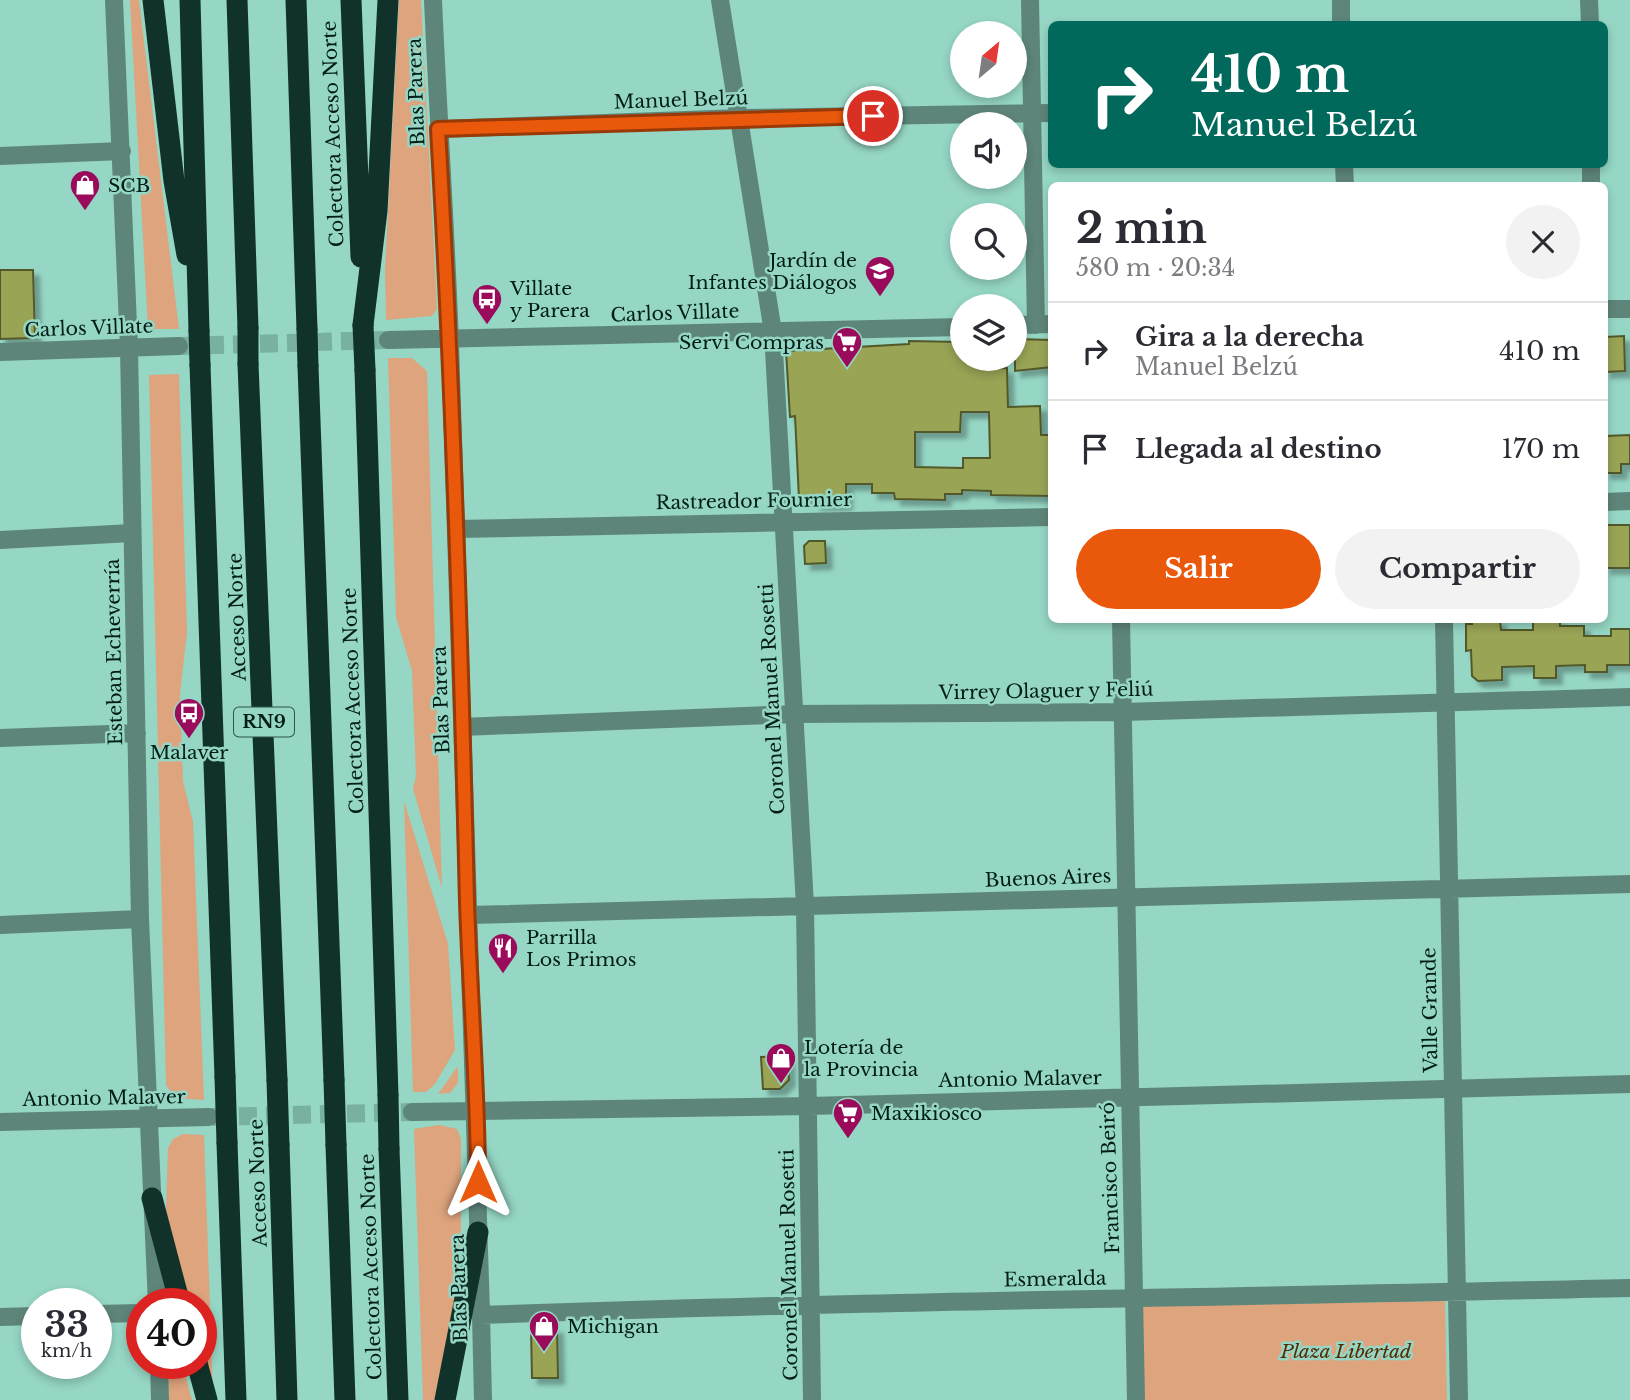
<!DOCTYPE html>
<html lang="es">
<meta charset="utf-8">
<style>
:root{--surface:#fff;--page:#f2f2f3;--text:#2b2b33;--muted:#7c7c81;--line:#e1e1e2;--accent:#ea580c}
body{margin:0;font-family:"Libre Baskerville",serif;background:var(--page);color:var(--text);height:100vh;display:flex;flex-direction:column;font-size:26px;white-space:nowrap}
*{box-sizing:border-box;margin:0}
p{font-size:23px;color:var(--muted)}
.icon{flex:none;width:38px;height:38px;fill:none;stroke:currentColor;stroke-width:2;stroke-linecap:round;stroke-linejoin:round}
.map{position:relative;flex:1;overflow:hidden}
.side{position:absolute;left:1048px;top:182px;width:560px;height:441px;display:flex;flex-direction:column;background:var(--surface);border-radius:10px;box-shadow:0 4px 10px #0003}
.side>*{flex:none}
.hud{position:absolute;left:1048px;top:21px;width:560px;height:147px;border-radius:10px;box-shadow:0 4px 10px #0003;background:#00695c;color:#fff;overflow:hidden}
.needle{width:46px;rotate:29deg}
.tools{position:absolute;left:950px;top:21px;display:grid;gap:14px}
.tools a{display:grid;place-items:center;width:77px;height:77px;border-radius:50%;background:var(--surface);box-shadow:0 4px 10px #0003;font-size:35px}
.speed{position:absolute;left:21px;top:1288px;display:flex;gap:14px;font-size:35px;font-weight:700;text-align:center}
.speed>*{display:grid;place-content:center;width:91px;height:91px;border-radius:50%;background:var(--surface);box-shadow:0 4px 10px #0003;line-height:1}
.speed small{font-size:18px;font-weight:400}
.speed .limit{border:10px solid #d22;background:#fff;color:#111}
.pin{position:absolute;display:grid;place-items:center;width:60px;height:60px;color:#fff;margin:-30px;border:4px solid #fff;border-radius:50%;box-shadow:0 2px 7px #0007}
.me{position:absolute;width:77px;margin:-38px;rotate:0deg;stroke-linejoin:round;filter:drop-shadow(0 0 5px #0008)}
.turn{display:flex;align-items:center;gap:24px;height:147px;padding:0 28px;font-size:32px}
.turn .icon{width:91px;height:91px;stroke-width:2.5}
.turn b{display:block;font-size:49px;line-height:60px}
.round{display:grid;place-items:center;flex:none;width:74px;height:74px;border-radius:37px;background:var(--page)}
.overview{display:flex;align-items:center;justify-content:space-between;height:119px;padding:0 28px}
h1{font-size:42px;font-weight:800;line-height:52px}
.action{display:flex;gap:14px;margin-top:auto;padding:14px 28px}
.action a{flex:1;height:80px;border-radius:42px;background:var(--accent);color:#fff;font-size:28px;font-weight:800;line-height:80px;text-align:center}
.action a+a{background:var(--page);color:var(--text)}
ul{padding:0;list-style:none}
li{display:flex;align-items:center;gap:21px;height:98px;padding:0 28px;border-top:2px solid var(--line)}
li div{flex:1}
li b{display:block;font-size:26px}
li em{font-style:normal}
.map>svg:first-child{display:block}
</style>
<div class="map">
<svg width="1630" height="1400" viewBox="0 0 1630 1400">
<defs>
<filter id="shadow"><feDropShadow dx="6" dy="6" stdDeviation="2" flood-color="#0004"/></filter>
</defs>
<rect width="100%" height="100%" fill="#95d6c4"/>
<path fill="#dda47d" d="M 130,0 L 139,0 L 179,329 L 148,329 Z
M 399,0 L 421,0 L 437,309 L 432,316 L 386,320 L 385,269 Z
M 388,358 L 412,358 L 427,371 L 442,888 L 413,789 L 416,776 L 412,671 L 396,617 Z
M 179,374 L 187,632 L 180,694 L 183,781 L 193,822 L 204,1100 L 175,1098 L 166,1085 L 149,375 Z
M 404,801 L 448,944 L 455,1050 L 435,1084 L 426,1092 L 413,1092 Z
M 458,1066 L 458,1083 L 450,1093 L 438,1094 Z
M 439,1125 L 457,1129 L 461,1139 L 461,1260 L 438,1400 L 423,1400 L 414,1129 Z
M 183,1134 L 204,1135 L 213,1393 L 201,1352 L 201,1304 L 187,1304 L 166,1210 L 168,1148 L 173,1139 Z
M 1445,1301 L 1447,1400 L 1143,1400 L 1141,1306 Z
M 168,1363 L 182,1363 L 192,1400 L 169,1400 Z"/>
<path fill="#9aa455" stroke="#535929" stroke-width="2" fill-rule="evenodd" filter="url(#shadow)" d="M 0,270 L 33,270 L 35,338 L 0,339 Z
M 1624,336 L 1625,371 L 1605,372 L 1605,337 Z
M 1015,339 L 1052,340 L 1052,367 L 1015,371 Z
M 909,341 L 962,342 L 962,359 L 984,359 L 984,369 L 1007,368 L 1008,407 L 1040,406 L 1041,435 L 1052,435 L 1052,496 L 991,495 L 991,491 L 962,490 L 962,494 L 945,494 L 945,500 L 895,499 L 894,493 L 872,493 L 872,484 L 846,484 L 846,504 L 815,504 L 815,498 L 799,499 L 795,416 L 790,417 L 786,351 L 909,344 ZM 961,412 L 989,412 L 990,458 L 963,458 L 963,468 L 915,467 L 915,432 L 960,432 Z
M 1630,435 L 1630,464 L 1621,464 L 1621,473 L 1605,473 L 1605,436 Z
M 1605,525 L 1630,525 L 1630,568 L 1605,568 Z
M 809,541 L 825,541 L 826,563 L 805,564 L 804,546 Z
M 1472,620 L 1500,620 L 1501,630 L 1533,630 L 1533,620 L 1560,620 L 1560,626 L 1584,626 L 1584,636 L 1611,636 L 1611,629 L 1630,629 L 1630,665 L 1607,665 L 1607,672 L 1585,672 L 1585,665 L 1556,666 L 1556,678 L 1534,678 L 1534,666 L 1502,667 L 1502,680 L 1478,681 L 1472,676 L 1471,650 L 1466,651 L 1466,624 L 1472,624 Z
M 788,1056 L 789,1080 L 780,1089 L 763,1089 L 761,1057 Z
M 531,1328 L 557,1328 L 558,1378 L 532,1378 Z"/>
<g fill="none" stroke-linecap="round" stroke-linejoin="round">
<path stroke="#78b1a2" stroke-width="18" stroke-dasharray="18 9" stroke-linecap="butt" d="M 179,346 L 388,340
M 212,1117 L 412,1112"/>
<path stroke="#5e857a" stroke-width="18" d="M 114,0 L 129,348 L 140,919 L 157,1304
M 433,0 C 438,115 446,230 450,345 C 463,696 475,1048 483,1400
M 720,0 L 773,332 L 805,906 L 812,1400
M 1030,0 L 1036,325
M 1341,0 L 1341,24
M 1589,0 L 1590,24
M 438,129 L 741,118 L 1052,113
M 0,156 L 122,151
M 1344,164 L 1345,186
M 1591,164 L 1591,186
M 1605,309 L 1630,309
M 1015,325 L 1052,324
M 388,340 L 962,327
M 0,352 L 179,346
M 1605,502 L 1630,501
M 457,529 L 1052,517
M 0,540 L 132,533
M 1121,620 L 1136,1400
M 1444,620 L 1459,1400
M 462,727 L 793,714 L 1123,712 L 1630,697
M 0,738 L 137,733
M 468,915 L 1630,884
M 0,925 L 140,919
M 412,1112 L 809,1106 L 1630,1084
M 0,1122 L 209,1117
M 96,1314 L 142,1313
M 481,1315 C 864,1301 1247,1297 1630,1288
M 0,1317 L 37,1316
M 159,1363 L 160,1400"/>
<path stroke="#11322a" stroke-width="21" d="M 153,0 L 174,181 L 187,255
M 190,0 L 199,331
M 237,0 L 248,328
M 296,0 L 307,329
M 351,0 L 361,257
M 363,325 L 377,211 L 388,0
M 248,364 L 277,1080
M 200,365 L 225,1077
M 308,366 L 334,1080
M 365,370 L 388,1095
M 227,1143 L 236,1400
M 279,1145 L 287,1400
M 336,1145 L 345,1400
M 389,1149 L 398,1400
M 152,1198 L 180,1304
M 197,1363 L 207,1400
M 445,1400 L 478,1232"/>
<path stroke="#11322a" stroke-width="21" d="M 363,325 L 365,370
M 248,328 L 248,364
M 307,329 L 308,366
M 199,331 L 200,365
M 225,1077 L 227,1143
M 277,1080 L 279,1145
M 334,1080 L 336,1145
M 388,1095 L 389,1149"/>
</g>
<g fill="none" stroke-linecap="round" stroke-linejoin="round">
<g stroke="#983908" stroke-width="18">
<path id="route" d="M 478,1182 C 478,1088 470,995 467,902 C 461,644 453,387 438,129 L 873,116"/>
</g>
<use href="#route" stroke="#ea580c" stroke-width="12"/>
</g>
<defs>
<g id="shop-pin" transform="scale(1.575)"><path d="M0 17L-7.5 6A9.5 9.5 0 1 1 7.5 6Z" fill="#9b0b5b" stroke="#95d6c4"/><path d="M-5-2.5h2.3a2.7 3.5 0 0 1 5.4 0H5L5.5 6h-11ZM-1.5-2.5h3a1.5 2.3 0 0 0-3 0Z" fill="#fff"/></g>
<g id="school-pin" transform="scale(1.575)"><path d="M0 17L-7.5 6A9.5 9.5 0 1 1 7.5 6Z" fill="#9b0b5b" stroke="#95d6c4"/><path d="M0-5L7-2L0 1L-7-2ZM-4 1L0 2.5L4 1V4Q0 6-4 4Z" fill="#fff"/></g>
<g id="bus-pin" transform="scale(1.575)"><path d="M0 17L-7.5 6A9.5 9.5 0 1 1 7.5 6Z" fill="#9b0b5b" stroke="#95d6c4"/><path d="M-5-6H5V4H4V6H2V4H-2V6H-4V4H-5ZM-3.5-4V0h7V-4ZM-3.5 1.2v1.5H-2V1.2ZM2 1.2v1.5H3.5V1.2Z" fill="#fff"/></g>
<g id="supermarket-pin" transform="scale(1.575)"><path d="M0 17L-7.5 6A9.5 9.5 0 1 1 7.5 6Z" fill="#9b0b5b" stroke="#95d6c4"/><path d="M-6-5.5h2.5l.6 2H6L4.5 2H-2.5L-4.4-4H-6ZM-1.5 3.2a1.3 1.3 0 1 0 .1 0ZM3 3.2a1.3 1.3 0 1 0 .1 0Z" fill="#fff"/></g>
<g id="restaurant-pin" transform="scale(1.575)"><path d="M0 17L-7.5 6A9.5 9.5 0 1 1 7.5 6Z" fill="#9b0b5b" stroke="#95d6c4"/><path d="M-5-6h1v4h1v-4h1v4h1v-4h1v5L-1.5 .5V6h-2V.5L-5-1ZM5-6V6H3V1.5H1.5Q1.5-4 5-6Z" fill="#fff"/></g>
</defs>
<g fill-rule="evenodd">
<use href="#shop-pin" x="85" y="185"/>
<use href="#school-pin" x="880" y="271"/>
<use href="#bus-pin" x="487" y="299"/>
<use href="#supermarket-pin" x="847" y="342"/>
<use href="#bus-pin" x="189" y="713"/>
<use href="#restaurant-pin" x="503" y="948"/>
<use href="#shop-pin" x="781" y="1058"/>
<use href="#supermarket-pin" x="848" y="1113"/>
<use href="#shop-pin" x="544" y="1326"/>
</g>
<g text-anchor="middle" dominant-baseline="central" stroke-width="5" stroke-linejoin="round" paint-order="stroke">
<rect fill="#95d6c4" stroke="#2f554c" stroke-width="2" x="234" y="707.5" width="60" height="29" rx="5"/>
<g font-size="18" font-weight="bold" fill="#031e18">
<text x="264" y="722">RN9</text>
</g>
<g font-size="19" fill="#031e18" stroke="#95d6c4">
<text transform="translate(416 92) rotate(-92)">Blas Parera</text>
<text transform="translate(681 100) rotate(-2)">Manuel Belzú</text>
<text transform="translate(333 134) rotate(-92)">Colectora Acceso Norte</text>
<text transform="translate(675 313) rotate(-2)">Carlos Villate</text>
<text transform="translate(89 328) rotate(-2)">Carlos Villate</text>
<text transform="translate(754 501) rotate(-1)">Rastreador Fournier</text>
<text transform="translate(237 617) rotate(-92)">Acceso Norte</text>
<text transform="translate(114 652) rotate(-91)">Esteban Echeverría</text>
<text transform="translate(1046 691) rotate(-1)">Virrey Olaguer y Feliú</text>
<text transform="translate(772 699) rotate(-93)">Coronel Manuel Rosetti</text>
<text transform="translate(441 700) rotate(-92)">Blas Parera</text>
<text transform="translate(353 701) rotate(-92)">Colectora Acceso Norte</text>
<text transform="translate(1048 878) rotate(-2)">Buenos Aires</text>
<text transform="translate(1430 1010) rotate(-91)">Valle Grande</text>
<text transform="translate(1020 1079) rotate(-1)">Antonio Malaver</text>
<text transform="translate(104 1098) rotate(-1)">Antonio Malaver</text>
<text transform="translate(1110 1178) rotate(-92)">Francisco Beiró</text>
<text transform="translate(258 1183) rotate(-92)">Acceso Norte</text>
<text transform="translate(789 1265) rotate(-91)">Coronel Manuel Rosetti</text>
<text transform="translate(371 1267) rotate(-92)">Colectora Acceso Norte</text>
<text transform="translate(1055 1279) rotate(-1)">Esmeralda</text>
<text transform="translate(459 1288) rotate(-92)">Blas Parera</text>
</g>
<g font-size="19" fill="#031e18" stroke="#95d6c4" text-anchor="start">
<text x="108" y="185">SCB</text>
<text x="857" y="260" text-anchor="end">Jardín de<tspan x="857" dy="22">Infantes Diálogos</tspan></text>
<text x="510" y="288">Villate<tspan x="510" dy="22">y Parera</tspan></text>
<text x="824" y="342" text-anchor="end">Servi Compras</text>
<text x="189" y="752" text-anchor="middle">Malaver</text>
<text x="526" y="937">Parrilla<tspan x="526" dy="22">Los Primos</tspan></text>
<text x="804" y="1047">Lotería de<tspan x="804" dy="22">la Provincia</tspan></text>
<text x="871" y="1113">Maxikiosco</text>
<text x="567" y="1326">Michigan</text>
</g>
<g font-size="19" font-style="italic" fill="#562a03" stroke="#95d6c4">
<text x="1346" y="1351">Plaza Libertad</text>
</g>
</g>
</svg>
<div class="tools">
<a><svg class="needle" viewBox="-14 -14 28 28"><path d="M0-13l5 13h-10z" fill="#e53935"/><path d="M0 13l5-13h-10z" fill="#7c7c81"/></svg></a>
<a><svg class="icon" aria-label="sound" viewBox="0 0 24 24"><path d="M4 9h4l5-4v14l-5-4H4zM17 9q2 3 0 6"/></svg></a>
<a><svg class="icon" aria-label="search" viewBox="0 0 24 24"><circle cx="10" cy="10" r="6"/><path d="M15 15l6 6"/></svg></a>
<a><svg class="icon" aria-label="layers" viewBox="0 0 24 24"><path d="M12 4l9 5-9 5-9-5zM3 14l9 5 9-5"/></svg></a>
</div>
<div class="speed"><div>33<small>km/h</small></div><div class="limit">40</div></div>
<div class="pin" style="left:873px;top:116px;background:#d93025"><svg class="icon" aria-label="arrive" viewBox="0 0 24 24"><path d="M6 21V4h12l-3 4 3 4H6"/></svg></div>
<svg class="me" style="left:478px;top:1182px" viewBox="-20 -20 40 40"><path d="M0-17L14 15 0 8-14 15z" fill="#ea580c" stroke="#fff" stroke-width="4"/></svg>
<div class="hud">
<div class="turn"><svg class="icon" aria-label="right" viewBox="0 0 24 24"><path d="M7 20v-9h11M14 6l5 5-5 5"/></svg><div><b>410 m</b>Manuel Belzú</div></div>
</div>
<section class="side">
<div class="overview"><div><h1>2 min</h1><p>580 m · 20:34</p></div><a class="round"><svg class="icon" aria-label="close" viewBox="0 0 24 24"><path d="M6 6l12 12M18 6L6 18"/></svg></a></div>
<ul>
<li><svg class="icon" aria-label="right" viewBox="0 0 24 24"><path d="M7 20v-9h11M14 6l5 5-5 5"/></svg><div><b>Gira a la derecha</b><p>Manuel Belzú</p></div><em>410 m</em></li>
<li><svg class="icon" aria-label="arrive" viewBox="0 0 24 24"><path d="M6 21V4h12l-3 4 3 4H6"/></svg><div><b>Llegada al destino</b></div><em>170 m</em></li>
</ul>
<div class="action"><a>Salir</a><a>Compartir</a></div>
</section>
</div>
